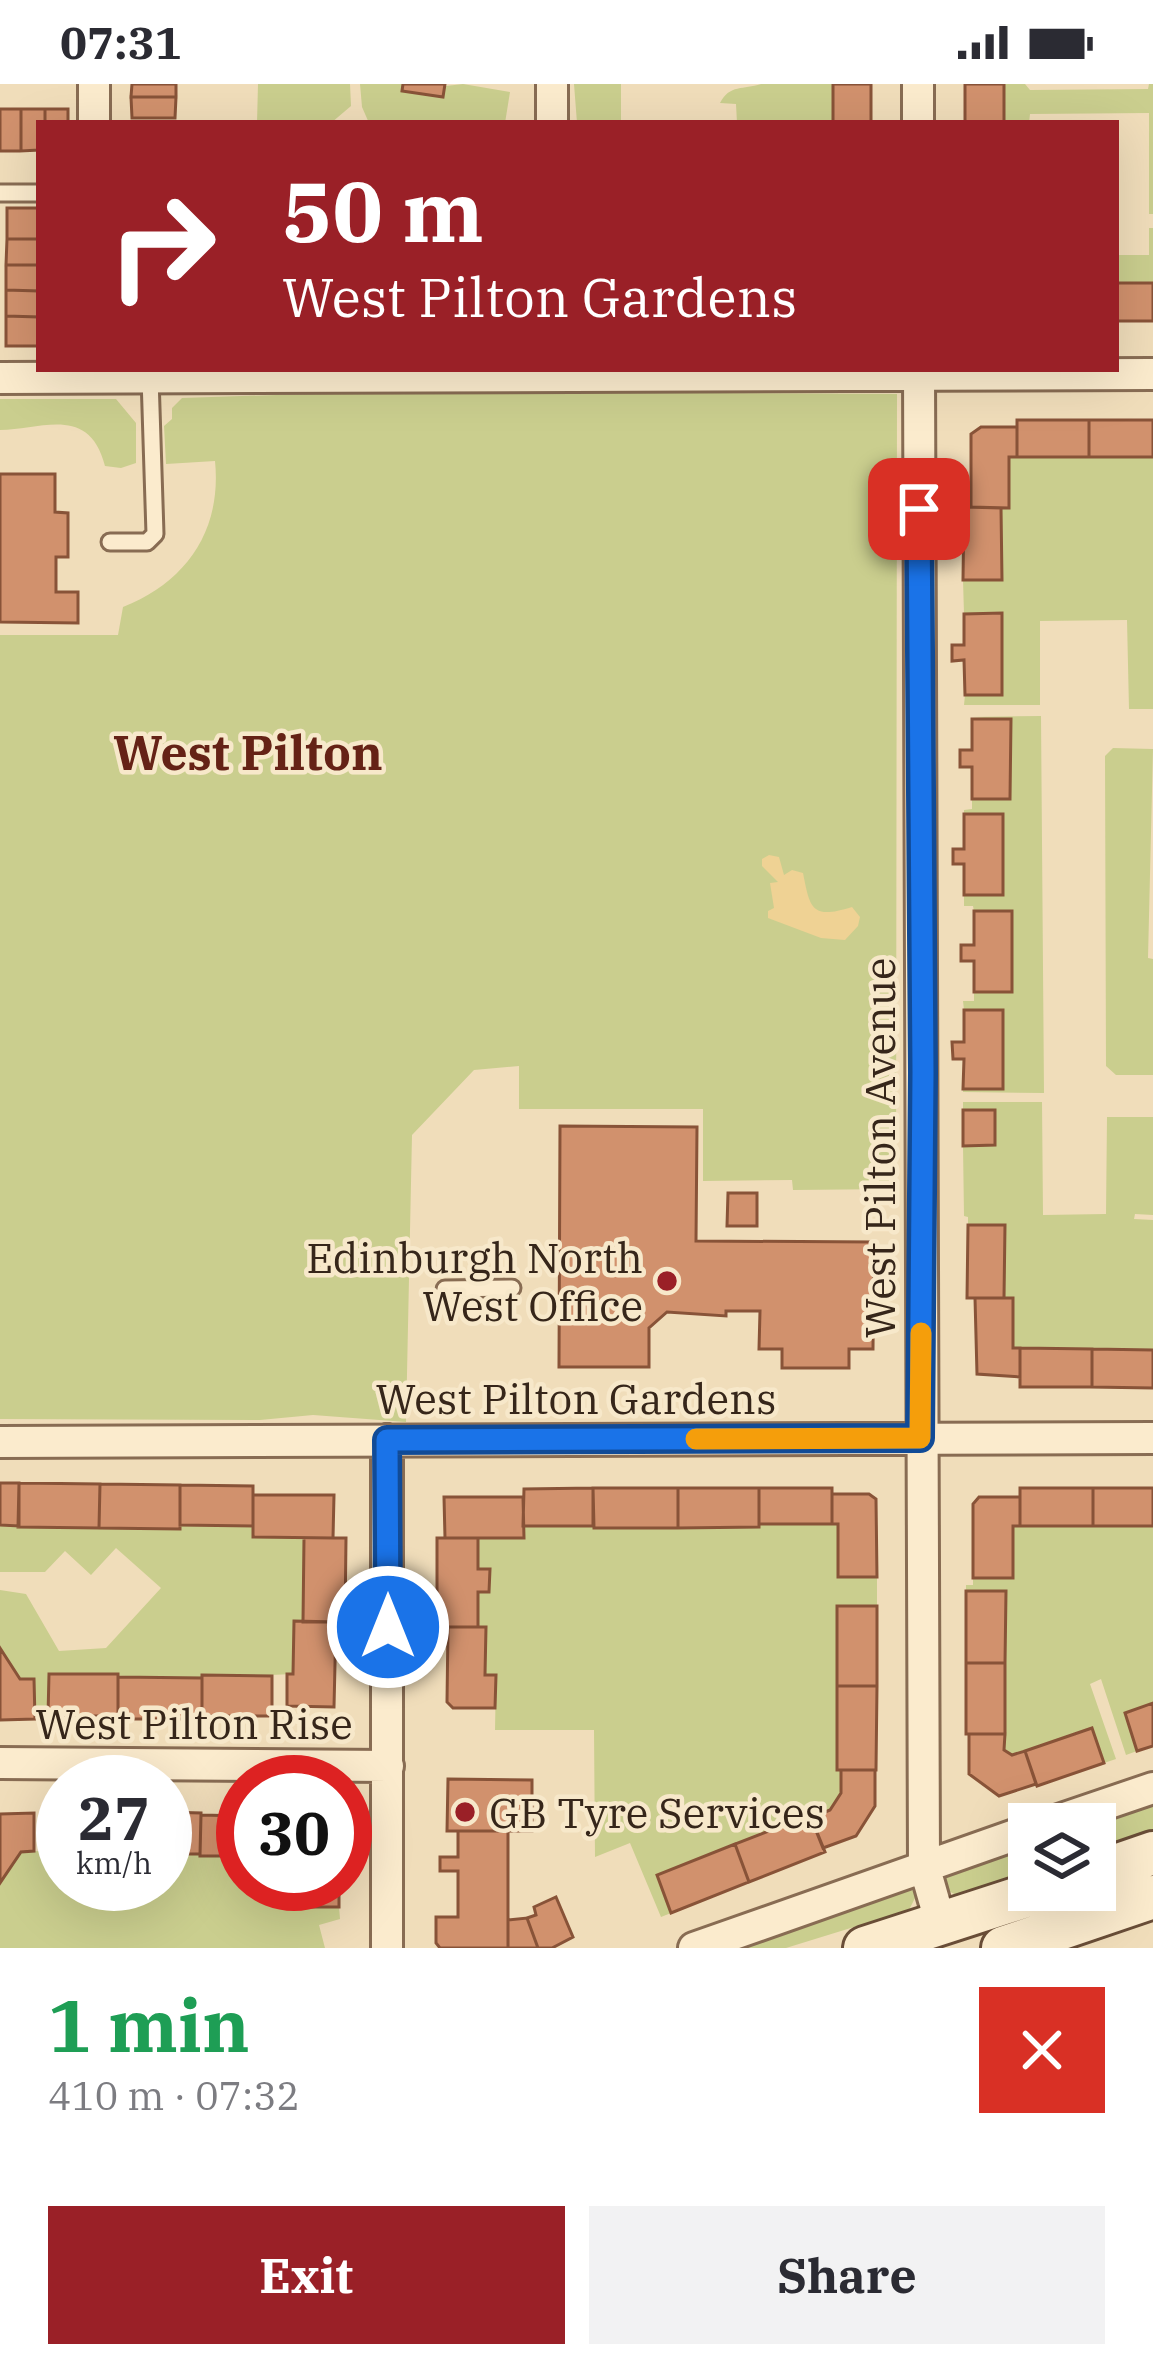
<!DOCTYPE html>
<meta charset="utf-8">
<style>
:root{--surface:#fff;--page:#f2f2f3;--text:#2b2b33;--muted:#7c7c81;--accent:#9a2027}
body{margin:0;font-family:"IBM Plex Serif",serif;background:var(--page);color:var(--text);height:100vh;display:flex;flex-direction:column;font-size:45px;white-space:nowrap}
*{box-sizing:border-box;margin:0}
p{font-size:39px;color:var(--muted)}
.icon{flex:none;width:66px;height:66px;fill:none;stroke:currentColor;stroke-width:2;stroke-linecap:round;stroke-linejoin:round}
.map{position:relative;height:1864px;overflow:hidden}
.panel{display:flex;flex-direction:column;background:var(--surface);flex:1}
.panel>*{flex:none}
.hud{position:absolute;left:36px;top:36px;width:1083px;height:252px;border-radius:0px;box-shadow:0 12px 48px #0002;background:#9a2027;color:#fff;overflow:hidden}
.buttons{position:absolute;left:1008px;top:1719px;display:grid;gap:24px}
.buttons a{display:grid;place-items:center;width:108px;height:108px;border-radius:0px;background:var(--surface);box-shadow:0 12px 48px #0002;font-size:60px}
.speed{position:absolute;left:36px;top:1671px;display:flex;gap:24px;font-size:60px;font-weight:700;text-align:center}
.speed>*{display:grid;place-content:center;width:156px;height:156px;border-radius:50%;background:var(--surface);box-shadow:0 12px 48px #0002;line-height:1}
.speed small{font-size:30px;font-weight:400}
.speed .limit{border:18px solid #d22;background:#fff;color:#111}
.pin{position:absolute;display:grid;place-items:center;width:102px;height:102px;color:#fff;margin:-51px;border-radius:24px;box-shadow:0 6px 18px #0006}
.me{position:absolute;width:132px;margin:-66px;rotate:0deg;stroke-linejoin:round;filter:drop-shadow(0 0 9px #0008)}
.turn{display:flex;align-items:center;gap:42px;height:252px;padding:0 48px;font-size:54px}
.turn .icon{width:156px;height:156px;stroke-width:2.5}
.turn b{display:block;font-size:84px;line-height:102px}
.round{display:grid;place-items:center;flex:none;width:126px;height:126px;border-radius:0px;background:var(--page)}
.overview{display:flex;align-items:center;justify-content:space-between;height:204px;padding:0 48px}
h1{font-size:72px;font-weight:700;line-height:90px;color:#1e9e55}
.primary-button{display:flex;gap:24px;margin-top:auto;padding:24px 48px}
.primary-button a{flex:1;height:138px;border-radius:0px;background:var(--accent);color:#fff;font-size:48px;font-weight:700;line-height:138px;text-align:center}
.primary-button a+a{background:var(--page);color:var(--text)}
.status{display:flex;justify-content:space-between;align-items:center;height:84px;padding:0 60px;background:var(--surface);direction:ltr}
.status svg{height:33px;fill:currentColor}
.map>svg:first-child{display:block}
</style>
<div class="status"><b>07:31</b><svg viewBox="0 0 49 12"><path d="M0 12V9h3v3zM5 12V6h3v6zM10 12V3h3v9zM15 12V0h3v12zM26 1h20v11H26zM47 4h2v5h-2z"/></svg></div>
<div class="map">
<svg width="1153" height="1864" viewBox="0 0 1153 1864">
<rect width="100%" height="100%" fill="#f0ddba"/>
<path fill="#cace8e" d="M 258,0 L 350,0 L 351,22 L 331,39 L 257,39 Z
M 360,0 L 403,0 L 403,7 L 463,0 L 510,8 L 505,39 L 369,39 L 362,23 Z
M 574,0 L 621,0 L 621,39 L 577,39 Z
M 761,0 L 833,0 L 833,39 L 737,39 L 736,20 L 720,19 C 730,0 743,6 761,0 Z
M 1004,0 L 1025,0 L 1030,6 L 1148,5 L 1149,0 L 1153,0 L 1153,130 L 1149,130 L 1149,29 L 1030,30 L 1029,39 L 1004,39 Z
M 1149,144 L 1153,144 L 1153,199 L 1116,199 L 1116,171 L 1149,171 Z
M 397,307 L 897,310 L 896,1105 L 793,1106 L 792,1096 L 703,1097 L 703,1025 L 519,1025 L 519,982 L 474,986 L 412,1051 L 406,1338 L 313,1331 L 260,1336 L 0,1335 L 0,551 L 118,551 L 123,523 C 186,498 222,447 215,377 L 166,380 L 164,342 L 172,335 L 172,324 L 182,314 Z
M 0,315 L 116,315 L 136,339 L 136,379 L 121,384 L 105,382 C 89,320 41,346 0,346 Z
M 1009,373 L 1153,373 L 1153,625 L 1129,625 L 1127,536 L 1040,537 L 1040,621 L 964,621 L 965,611 L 1002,610 L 1002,530 L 964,530 L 963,496 L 1001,496 L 1001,424 L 1009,423 Z
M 1041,632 L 1044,1009 L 963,1008 L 963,1005 L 1003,1005 L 1003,927 L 964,926 L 963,917 L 974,917 L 974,908 L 1012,907 L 1012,828 L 974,827 L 973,822 L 964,822 L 964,811 L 1003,810 L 1003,730 L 964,730 L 964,726 L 972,725 L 972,715 L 1010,714 L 1011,636 L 972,633 Z
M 1113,664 L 1153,665 L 1148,874 L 1153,875 L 1153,991 L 1116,991 L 1106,982 L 1105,672 Z
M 963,1018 L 1042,1018 L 1043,1131 L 1106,1130 L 1107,1033 L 1153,1033 L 1153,1131 L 1135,1130 L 1134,1135 L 1153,1136 L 1153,1266 L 1013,1264 L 1013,1215 L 1004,1214 L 1004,1142 L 968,1141 L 968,1133 L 964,1132 L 963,1062 L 995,1061 L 995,1026 L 963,1026 Z
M 759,1440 L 838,1440 L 877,1493 L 877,1522 L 837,1523 L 837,1685 L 841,1686 L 841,1709 L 830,1726 L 657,1791 L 671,1829 L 661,1833 L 630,1759 L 595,1773 L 594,1646 L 495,1646 L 496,1592 L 485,1591 L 486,1544 L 478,1543 L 478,1508 L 489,1507 L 490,1486 L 478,1485 L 478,1454 L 524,1442 L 758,1443 Z
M 0,1441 L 179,1445 L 180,1441 L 253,1442 L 254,1453 L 304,1454 L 303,1538 L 294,1538 L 293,1590 L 202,1594 L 50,1590 L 48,1632 L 35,1632 L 20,1595 L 0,1564 L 0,1506 L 26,1510 L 59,1567 L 106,1564 L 161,1504 L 116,1464 L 91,1491 L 65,1467 L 45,1488 L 0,1488 Z
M 1013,1442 L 1153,1442 L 1153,1619 L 1125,1630 L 1137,1667 L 1126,1671 L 1101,1595 L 1090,1600 L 1116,1675 L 1104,1679 L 1092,1644 L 1012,1671 L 1004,1666 L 1006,1508 L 966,1507 L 966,1501 L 973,1501 L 973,1494 L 1013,1494 Z
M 1153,1715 L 1153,1747 L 1095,1766 L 1095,1740 L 1078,1740 Z
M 1029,1756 L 1029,1787 L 956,1811 L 947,1806 L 944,1796 L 948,1786 Z
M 39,1767 L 63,1770 L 63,1800 L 165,1800 L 165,1770 L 243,1772 L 243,1800 L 295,1800 L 339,1823 L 340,1835 L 319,1841 L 325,1864 L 0,1864 L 0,1799 L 21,1768 Z
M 903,1800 L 917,1810 L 909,1826 L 786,1864 L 728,1864 Z"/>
<path fill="#efd294" d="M 769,771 L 779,773 L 784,791 L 792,786 L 803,789 C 810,824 811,836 852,823 L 860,833 L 858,842 L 845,856 L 821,854 L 768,834 L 768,827 L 774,824 L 770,799 L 778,798 L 762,782 L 762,775 Z"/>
<path fill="#d1916d" stroke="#885338" stroke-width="3" d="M 132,0 L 176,0 L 176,13 L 131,13 Z
M 403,0 L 445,0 L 443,13 L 402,7 Z
M 833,0 L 871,0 L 871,39 L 833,39 Z
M 965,0 L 1004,0 L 1004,39 L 965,39 Z
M 131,13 L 176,13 L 175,34 L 132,34 Z
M 0,25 L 21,25 L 21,67 L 0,67 Z
M 21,25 L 45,25 L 45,39 L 39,39 L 39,66 L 21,67 Z
M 45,25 L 68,25 L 68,39 L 45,39 Z
M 7,124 L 39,124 L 39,155 L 7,155 Z
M 7,155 L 39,155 L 39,181 L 6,181 Z
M 6,181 L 39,181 L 39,207 L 6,206 Z
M 1116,199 L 1153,199 L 1153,237 L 1116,237 Z
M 6,206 L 39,207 L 39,233 L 6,232 Z
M 6,232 L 39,233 L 39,262 L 6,262 Z
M 1017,336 L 1089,336 L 1089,373 L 1017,373 Z
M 1089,336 L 1153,336 L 1153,373 L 1089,373 Z
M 981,343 L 1017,343 L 1017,373 L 1009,373 L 1009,424 L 971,423 L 971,350 Z
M 0,390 L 55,390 L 55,428 L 68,429 L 68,473 L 56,473 L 56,508 L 78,508 L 78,539 L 0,538 Z
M 964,423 L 1001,424 L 1002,496 L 963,496 Z
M 1002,529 L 1002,611 L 965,611 L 964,576 L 952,577 L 952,561 L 964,561 L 964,530 Z
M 972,635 L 1011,635 L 1010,715 L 972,715 L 972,683 L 960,683 L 960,666 L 972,666 Z
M 964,730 L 1003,730 L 1003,811 L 964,811 L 964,780 L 953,780 L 953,765 L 964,765 Z
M 974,827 L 1012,827 L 1012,908 L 974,908 L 974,877 L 961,877 L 961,861 L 974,861 Z
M 964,926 L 1003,926 L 1003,1005 L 963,1005 L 964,975 L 953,975 L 952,958 L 964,958 Z
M 963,1026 L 995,1026 L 995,1061 L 963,1062 Z
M 560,1042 L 697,1043 L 696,1157 L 874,1158 L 873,1265 L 849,1265 L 849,1284 L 782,1284 L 782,1265 L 759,1265 L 760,1227 L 726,1227 L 726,1232 L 667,1228 L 649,1244 L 649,1283 L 559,1283 Z
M 728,1109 L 757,1109 L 757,1142 L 727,1142 Z
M 968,1141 L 1005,1141 L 1004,1214 L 967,1214 Z
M 975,1214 L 1013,1214 L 1013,1264 L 1020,1264 L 1020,1293 L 977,1290 Z
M 1020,1264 L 1092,1265 L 1092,1303 L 1020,1303 Z
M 1092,1265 L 1153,1266 L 1153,1304 L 1092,1303 Z
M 0,1399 L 19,1399 L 19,1442 L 0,1441 Z
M 19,1399 L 100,1400 L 99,1444 L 18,1443 Z
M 100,1400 L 180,1401 L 180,1445 L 99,1444 Z
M 180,1401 L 253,1402 L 253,1442 L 180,1441 Z
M 593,1404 L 593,1442 L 523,1442 L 524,1405 Z
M 593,1404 L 678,1404 L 678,1444 L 594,1444 Z
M 678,1404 L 759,1404 L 759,1443 L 678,1444 Z
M 759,1404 L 832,1404 L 832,1440 L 759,1440 Z
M 1020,1404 L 1093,1404 L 1093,1442 L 1020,1442 Z
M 1093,1404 L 1153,1404 L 1153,1442 L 1093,1442 Z
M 832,1410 L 869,1410 L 876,1415 L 877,1493 L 838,1493 L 838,1440 L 832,1440 Z
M 253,1411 L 334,1411 L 333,1454 L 253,1453 Z
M 444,1413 L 523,1413 L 524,1454 L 445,1454 Z
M 979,1413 L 1020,1413 L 1020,1442 L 1013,1442 L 1013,1494 L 973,1494 L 973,1420 Z
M 304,1454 L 346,1454 L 345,1538 L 303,1538 Z
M 437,1454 L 478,1454 L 478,1485 L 490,1485 L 489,1508 L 478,1508 L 478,1543 L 437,1543 Z
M 966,1507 L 1006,1507 L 1005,1579 L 966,1579 Z
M 837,1522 L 877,1522 L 877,1602 L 837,1602 Z
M 294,1537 L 336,1538 L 334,1623 L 287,1622 L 287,1590 L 293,1590 Z
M 448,1543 L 486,1543 L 485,1591 L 496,1591 L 495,1624 L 453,1624 L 447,1618 Z
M 0,1564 L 20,1595 L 34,1595 L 35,1635 L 0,1636 Z
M 966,1579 L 1005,1579 L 1005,1650 L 966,1650 Z
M 49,1590 L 118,1590 L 118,1632 L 48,1632 Z
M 202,1591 L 272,1592 L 272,1632 L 202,1632 Z
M 118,1593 L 202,1594 L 202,1635 L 118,1635 Z
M 837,1602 L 877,1602 L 876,1686 L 837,1686 Z
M 1153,1619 L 1153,1662 L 1137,1667 L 1125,1629 Z
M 1092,1644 L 1104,1679 L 1037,1702 L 1025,1667 Z
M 969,1650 L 1005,1650 L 1004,1666 L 1012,1671 L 1025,1667 L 1036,1700 L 999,1712 L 969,1690 Z
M 841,1686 L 875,1686 L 875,1722 L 856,1752 L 823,1764 L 811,1734 L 830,1726 L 841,1709 Z
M 448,1695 L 532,1696 L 532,1747 L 447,1747 Z
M 165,1728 L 201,1729 L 200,1770 L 165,1770 Z
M 34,1729 L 34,1767 L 21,1768 L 0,1799 L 0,1730 Z
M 50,1729 L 63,1729 L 63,1770 L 50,1770 Z
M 201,1731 L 243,1732 L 243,1772 L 200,1772 Z
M 810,1731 L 825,1768 L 749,1798 L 735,1760 Z
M 458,1747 L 508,1747 L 508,1864 L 440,1864 L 436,1859 L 436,1833 L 458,1833 L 458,1787 L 440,1787 L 440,1773 L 458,1773 Z
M 735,1760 L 749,1798 L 671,1829 L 657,1791 Z
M 295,1800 L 339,1800 L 339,1823 L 295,1823 Z
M 556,1813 L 573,1853 L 552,1864 L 538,1864 L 527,1834 L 536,1831 L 534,1823 Z
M 527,1834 L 538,1864 L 508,1864 L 508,1836 Z"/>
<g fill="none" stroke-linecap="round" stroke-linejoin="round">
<g stroke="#886c53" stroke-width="21">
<path id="lane" d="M 0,109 L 39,109
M 110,458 L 147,458 L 155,450 L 150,293
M 445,1205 L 512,1204"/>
</g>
<g stroke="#886c53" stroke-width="36">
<path id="street" d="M 94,0 L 94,39
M 918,0 L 918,39
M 552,39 L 552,0
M 919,285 L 924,1781 L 941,1841
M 0,294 L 1153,290
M 387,1356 L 387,1864
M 0,1358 L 1153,1354
M 0,1679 L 388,1682
M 1047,1740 L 1153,1704
M 694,1864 L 1029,1746"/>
</g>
<g stroke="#694d37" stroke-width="48">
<path id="secondary" d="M 1095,1789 L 1153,1769
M 865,1864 L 1044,1806
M 1003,1864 L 1153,1813"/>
</g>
<use href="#lane" stroke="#fbebcd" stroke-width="15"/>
<use href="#street" stroke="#fbebcd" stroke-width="30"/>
<use href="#secondary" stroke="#fbebcd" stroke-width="42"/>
</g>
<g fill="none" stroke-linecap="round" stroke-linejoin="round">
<g stroke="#114b97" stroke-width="30">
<path id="route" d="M 388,1543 L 387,1356 L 920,1354 L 923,989 L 919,425"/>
</g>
<use href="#route" stroke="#1a73e8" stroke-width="21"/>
<path stroke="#f59e0b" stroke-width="21" d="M 696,1355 L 920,1354 L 921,1249"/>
</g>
<g fill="#9a2027" stroke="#f7e8ca" stroke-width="4.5">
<circle cx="667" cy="1197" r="12"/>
<circle cx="465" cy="1728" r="12"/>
</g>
<g text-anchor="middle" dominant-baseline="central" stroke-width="9" stroke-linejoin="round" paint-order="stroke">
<g font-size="42" fill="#36261a" stroke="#f7e8ca">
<text transform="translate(879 1064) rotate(-90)">West Pilton Avenue</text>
<text x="576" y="1314">West Pilton Gardens</text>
<text x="194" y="1639">West Pilton Rise</text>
</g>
<g font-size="42" fill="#36261a" stroke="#f7e8ca" text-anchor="end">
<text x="643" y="1173">Edinburgh North<tspan x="643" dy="48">West Office</tspan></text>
<text x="489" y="1728" text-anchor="start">GB Tyre Services</text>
</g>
<g font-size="48" font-weight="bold" fill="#652216" stroke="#f7e8ca">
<text x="248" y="668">West Pilton</text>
</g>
</g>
</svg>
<div class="buttons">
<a><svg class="icon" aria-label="layers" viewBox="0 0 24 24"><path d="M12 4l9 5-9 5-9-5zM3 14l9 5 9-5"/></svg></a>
</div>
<div class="speed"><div>27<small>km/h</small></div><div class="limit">30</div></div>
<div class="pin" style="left:919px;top:425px;background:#d93025"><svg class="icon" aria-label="arrive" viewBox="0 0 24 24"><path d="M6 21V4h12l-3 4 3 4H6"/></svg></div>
<svg class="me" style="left:388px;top:1543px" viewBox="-20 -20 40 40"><circle r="17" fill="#1a73e8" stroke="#fff" stroke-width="3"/><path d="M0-11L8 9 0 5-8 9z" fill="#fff"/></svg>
<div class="hud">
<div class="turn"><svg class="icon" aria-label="right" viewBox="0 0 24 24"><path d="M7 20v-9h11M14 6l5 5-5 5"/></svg><div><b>50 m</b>West Pilton Gardens</div></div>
</div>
</div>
<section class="panel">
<div class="overview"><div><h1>1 min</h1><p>410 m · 07:32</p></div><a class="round" style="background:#d93025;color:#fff"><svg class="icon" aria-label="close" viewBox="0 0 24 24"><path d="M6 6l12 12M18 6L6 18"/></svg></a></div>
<div class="primary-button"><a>Exit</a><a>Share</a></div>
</section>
